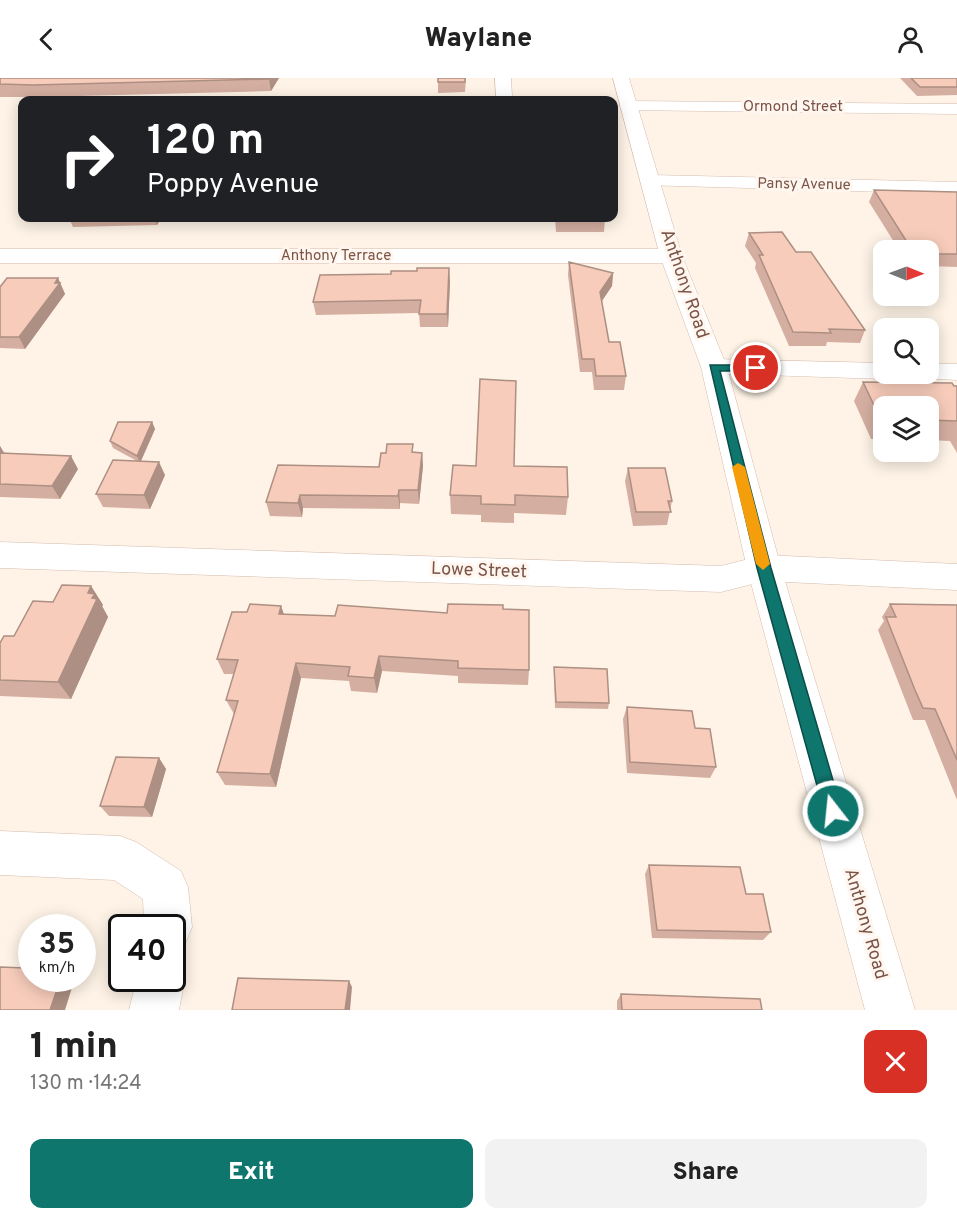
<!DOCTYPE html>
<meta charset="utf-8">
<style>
:root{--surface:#fff;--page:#f2f2f2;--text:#222;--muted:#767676;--accent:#0f766e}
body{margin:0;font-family:Overpass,sans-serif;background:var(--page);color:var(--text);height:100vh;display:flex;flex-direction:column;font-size:22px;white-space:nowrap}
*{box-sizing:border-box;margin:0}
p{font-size:20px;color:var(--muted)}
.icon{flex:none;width:33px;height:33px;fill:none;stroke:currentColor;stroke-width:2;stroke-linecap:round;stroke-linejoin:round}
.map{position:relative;height:932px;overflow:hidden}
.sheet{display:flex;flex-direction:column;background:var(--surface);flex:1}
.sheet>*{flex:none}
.top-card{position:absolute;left:18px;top:18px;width:600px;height:126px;border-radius:12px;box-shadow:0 3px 15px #0003;background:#202124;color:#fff;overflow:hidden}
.needle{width:39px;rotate:91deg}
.buttons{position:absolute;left:873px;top:162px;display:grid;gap:12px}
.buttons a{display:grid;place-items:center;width:66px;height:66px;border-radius:12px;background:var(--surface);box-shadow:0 3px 15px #0003;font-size:30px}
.speed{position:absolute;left:18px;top:836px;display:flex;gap:12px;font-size:30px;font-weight:700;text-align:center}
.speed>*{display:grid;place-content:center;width:78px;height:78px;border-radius:50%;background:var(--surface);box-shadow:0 3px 15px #0003;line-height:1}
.speed small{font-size:15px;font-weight:400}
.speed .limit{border:3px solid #111;border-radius:9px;background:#fff;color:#111}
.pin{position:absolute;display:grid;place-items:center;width:51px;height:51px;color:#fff;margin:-26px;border:3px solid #fff;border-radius:50%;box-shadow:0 2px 6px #0007}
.me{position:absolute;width:66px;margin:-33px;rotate:344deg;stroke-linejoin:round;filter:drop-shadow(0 0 4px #0008)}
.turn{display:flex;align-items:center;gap:21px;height:126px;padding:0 30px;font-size:27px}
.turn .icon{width:78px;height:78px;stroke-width:2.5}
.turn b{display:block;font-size:42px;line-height:51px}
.round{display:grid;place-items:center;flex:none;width:63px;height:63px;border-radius:12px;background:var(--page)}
.summary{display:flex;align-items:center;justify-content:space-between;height:102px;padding:0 30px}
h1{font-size:36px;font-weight:800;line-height:45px}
.action{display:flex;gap:12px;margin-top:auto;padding:12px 30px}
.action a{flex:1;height:69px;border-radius:12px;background:var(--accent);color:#fff;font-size:24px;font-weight:800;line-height:69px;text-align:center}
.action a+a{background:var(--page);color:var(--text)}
header{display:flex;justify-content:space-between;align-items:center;height:78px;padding:0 30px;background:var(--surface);font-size:27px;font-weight:800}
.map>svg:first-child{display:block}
</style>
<header><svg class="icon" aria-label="back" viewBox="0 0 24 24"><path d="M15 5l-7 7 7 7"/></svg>Waylane<svg class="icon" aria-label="person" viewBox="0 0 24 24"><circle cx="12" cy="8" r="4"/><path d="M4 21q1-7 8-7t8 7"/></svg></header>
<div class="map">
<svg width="957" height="932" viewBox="0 0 957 932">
<rect width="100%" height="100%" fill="#fef3e6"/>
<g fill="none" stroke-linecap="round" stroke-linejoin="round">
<g stroke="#d5bbad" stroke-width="1">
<path id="minor" d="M 495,0 L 511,0 L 512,18 L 510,21 L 502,22 L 496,18 Z
M 628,23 L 957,26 L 957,36 L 622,32 L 620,28 L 622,24 Z
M 651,97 L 957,104 L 957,116 L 644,107 L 641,103 L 644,99 Z
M 0,171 L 671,171 L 679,173 L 682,178 L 679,183 L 671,185 L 0,185 Z
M 714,281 L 884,285 L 884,296 L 896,296 L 884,301 L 705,295 L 701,289 L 705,283 Z
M 928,286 L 957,286 L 957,302 L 919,300 L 916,296 L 928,296 Z
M 0,464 L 721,488 L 764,477 L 957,486 L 957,512 L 764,503 L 721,514 L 0,490 Z
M 0,753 L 120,758 L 136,764 L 181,793 L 188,809 L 192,849 L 185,866 L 172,871 L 172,849 L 144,849 L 143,821 L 114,802 L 0,797 Z
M 172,880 L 178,883 L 185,900 L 179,932 L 129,932 L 137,900 L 172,900 Z"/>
</g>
<g stroke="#d5bbad" stroke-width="1">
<path id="tertiary" d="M 613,0 L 629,0 L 682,178 L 727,289 L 781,490 L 915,932 L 865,932 L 747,490 L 701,289 L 660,178 Z"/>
</g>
<use href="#minor" fill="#fff" fill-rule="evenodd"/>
<use href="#tertiary" fill="#fff" fill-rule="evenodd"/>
</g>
<path fill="#d4afa1" d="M 0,0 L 279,0 L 271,13 L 38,19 L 0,19 Z
M 438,0 L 466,0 L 465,14 L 438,15 Z
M 900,0 L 957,0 L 957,17 L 917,18 Z
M 874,112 L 957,114 L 957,189 L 928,188 L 928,172 L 899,172 L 869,124 Z
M 69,140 L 161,140 L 157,147 L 73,149 Z
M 555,140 L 605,140 L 604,154 L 556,154 Z
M 749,155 L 796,174 L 865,252 L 860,265 L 827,264 L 826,268 L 789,268 L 755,190 L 756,185 L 745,168 Z
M 569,184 L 613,195 L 612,208 L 602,223 L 609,264 L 626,298 L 624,312 L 594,312 L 592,294 L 580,294 L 568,197 Z
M 58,200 L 65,216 L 25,271 L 0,270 L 0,209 Z
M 450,203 L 448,249 L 420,249 L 419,235 L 316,237 L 313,224 Z
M 863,304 L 957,308 L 957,375 L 950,363 L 928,362 L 928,328 L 884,328 L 884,361 L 871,361 L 854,323 Z
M 152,344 L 155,351 L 141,383 L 165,397 L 150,431 L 103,429 L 96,416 L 137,383 L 113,370 L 110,363 Z
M 413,366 L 413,374 L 422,375 L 423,388 L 419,426 L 400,425 L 400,431 L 303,430 L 302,439 L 270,438 L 266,424 L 379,389 L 386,375 Z
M 0,368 L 5,376 L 78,391 L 60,421 L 0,419 Z
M 514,388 L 568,419 L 566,437 L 514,435 L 514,445 L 481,444 L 481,437 L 451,436 L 450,417 Z
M 628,390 L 672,423 L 667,447 L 633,448 L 625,403 Z
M 91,508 L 103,527 L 102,528 L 108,539 L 71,621 L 0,618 L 0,565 L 14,558 L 53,524 Z
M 890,526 L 957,527 L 957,722 L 925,642 L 913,642 L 878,552 L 884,543 L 882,539 Z
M 281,528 L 284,536 L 335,538 L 447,535 L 503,531 L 529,592 L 528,607 L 458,605 L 458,598 L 382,593 L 377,615 L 351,613 L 349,603 L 301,600 L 276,709 L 225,707 L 217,694 L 234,636 L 226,622 L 234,596 L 224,596 L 217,581 L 247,534 Z
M 554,589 L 609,625 L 608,631 L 555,630 L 554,595 Z
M 627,629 L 695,650 L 716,689 L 710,700 L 627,695 L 623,641 Z
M 159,680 L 166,691 L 152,739 L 109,738 L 100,728 Z
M 649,787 L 746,816 L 771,854 L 763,862 L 652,860 L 645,796 Z
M 621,916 L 762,932 L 617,932 L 617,923 Z"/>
<path fill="#ad8f83" d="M 269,0 L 279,0 L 271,13 L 269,1 Z
M 155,140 L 161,140 L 157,147 Z
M 449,190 L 450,203 L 448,249 L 447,236 Z
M 613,195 L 612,208 L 599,227 L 600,214 Z
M 58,200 L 65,216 L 25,271 L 19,259 Z
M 152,344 L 155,351 L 140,385 L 137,378 Z
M 0,368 L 5,377 L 0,385 Z
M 422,375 L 423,388 L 419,426 L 418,412 Z
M 71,378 L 78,391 L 60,421 L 52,408 Z
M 159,384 L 165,397 L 150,431 L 144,417 Z
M 399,412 L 400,425 L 400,431 L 398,418 Z
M 300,417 L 303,430 L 302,439 L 298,425 Z
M 91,508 L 103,527 L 102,528 L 108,539 L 71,621 L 58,604 Z
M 281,528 L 286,544 L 279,536 Z
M 379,578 L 382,593 L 377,615 L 374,600 Z
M 296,585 L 301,600 L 276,709 L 270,696 Z
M 159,680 L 166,691 L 152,739 L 144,729 Z
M 61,900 L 75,900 L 65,932 L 50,932 Z
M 349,903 L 352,909 L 350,932 L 345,932 Z"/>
<path fill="#f7ccbb" stroke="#ad8f83" stroke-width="1.5" d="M 0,0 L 269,0 L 269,1 L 33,7 L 0,6 Z
M 438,0 L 465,0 L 465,4 L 438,4 Z
M 911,0 L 957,0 L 957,9 L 920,9 Z
M 874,112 L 957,114 L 957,176 L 928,176 L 928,172 L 912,172 Z
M 557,140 L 605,140 L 606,142 L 557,141 Z
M 782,154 L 796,174 L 811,174 L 865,252 L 829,251 L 831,255 L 793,254 L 759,177 L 763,177 L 749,155 Z
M 569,184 L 613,195 L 600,214 L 609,264 L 620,264 L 626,298 L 596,298 L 594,281 L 582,281 Z
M 417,190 L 449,190 L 447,236 L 419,236 L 421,222 L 313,224 L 320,197 L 391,196 L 391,193 L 417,193 Z
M 7,200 L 58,200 L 55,205 L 60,205 L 19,259 L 0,259 L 0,209 Z
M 480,301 L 516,303 L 514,388 L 567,389 L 568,419 L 515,417 L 515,427 L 481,426 L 481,418 L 450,417 L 453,387 L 476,388 Z
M 863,304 L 952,305 L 954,308 L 957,308 L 957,343 L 928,342 L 928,328 L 884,328 L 884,342 L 881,342 Z
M 118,344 L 152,344 L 137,378 L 110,363 Z
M 387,366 L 413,366 L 412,374 L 422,375 L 418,412 L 399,412 L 398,418 L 300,417 L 298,425 L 266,424 L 278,387 L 379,389 L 381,375 L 386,375 Z
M 0,375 L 71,378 L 52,408 L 0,406 Z
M 113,382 L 159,384 L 144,417 L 96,416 Z
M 628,390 L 665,390 L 672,423 L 668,423 L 671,434 L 636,434 Z
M 62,507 L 91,508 L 88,515 L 95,516 L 92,520 L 97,521 L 58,604 L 0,602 L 0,565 L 4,558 L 14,558 L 33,523 L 53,524 Z
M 250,526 L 281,528 L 279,536 L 335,538 L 338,527 L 447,535 L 448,526 L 503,527 L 503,531 L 529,532 L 529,592 L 458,590 L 458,583 L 379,578 L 374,600 L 348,598 L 350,589 L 296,585 L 270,696 L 217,694 L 238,623 L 226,622 L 238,582 L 217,581 L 232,534 L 247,534 Z
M 890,526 L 957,527 L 957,682 L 935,631 L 923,630 L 915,612 L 886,539 L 896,539 Z
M 554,589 L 607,591 L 609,625 L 556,624 Z
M 627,629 L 692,633 L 695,650 L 710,651 L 716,689 L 630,684 Z
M 116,679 L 159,680 L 144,729 L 100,728 Z
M 649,787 L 740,789 L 746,816 L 763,816 L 771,854 L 657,852 Z
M 31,876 L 32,876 L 32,900 L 61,900 L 50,932 L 0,932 L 0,889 L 25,890 Z
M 238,900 L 349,903 L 345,932 L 232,932 Z
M 621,916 L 760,921 L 762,932 L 622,932 Z"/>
<path fill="#0f766e" stroke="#0a4d48" stroke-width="1.5" d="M 710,287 L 756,287 L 762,290 L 756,293 L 720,293 L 771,490 L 842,733 L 839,739 L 833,742 L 827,739 L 824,733 L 757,490 Z"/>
<path fill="#f59e0b" d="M 738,385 L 745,389 L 770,486 L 763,492 L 756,486 L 732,389 Z"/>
<g text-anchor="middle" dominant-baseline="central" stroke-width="6" stroke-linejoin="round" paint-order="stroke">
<g font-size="15" fill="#7b5447" stroke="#fff7ef">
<text x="793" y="29">Ormond Street</text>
<text transform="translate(804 107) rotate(1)">Pansy Avenue</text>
<text x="336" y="178">Anthony Terrace</text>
</g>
<g font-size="18" fill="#7b5447" stroke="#fff7ef">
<text transform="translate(684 206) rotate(71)">Anthony Road</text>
<text transform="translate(479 493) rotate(2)">Lowe Street</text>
<text transform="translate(865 846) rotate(74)">Anthony Road</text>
</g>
</g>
</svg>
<div class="buttons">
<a><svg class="needle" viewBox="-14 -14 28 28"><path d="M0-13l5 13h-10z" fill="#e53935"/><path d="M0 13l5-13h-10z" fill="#767676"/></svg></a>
<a><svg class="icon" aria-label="search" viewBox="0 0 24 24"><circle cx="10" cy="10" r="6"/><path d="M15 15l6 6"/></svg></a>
<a><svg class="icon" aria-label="layers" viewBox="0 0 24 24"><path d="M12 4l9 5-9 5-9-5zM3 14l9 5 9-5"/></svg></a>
</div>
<div class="speed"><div>35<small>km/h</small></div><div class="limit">40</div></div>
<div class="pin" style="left:756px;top:290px;background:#d93025"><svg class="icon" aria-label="arrive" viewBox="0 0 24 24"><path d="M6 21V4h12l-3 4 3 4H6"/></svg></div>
<svg class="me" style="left:833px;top:733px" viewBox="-20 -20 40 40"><circle r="17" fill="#0f766e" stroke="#fff" stroke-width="3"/><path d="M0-11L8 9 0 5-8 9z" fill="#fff"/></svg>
<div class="top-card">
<div class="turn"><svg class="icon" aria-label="right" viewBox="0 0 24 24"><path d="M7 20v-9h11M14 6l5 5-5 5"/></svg><div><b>120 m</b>Poppy Avenue</div></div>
</div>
</div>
<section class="sheet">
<div class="summary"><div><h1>1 min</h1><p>130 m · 14:24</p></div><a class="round" style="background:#d93025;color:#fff"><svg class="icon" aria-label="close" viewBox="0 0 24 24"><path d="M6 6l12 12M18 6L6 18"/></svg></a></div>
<div class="action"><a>Exit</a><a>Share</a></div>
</section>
